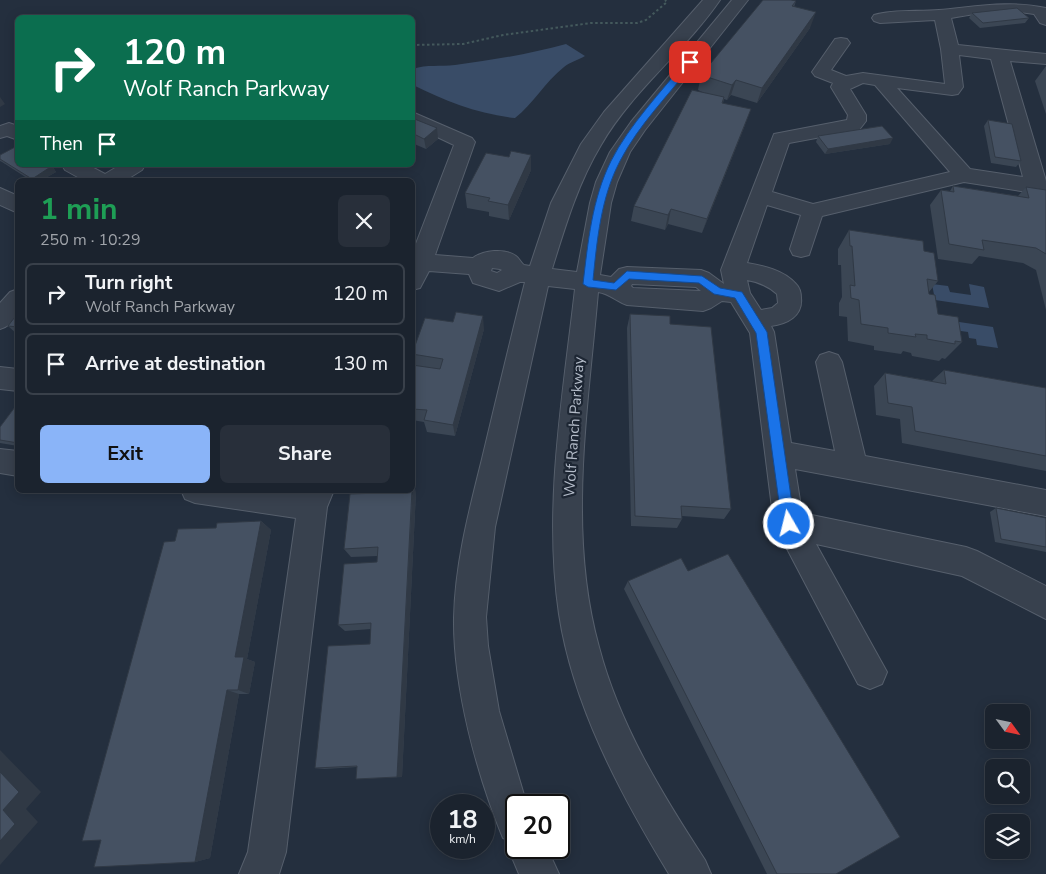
<!DOCTYPE html>
<meta charset="utf-8">
<style>
:root{--surface:#1b232e;--page:#282f3a;--text:#f1f3f6;--muted:#a0a4aa;--line:#39404a;--accent:#8ab4f8}
body{margin:0;font-family:"Nunito Sans",sans-serif;background:var(--page);color:var(--text);height:100vh;display:flex;flex-direction:column;font-size:19px;white-space:nowrap}
*{box-sizing:border-box;margin:0}
p{font-size:16px;color:var(--muted)}
.icon{flex:none;width:28px;height:28px;fill:none;stroke:currentColor;stroke-width:2;stroke-linecap:round;stroke-linejoin:round}
.map{position:relative;flex:1;overflow:hidden}
.side{position:absolute;left:15px;top:178px;width:400px;height:315px;display:flex;flex-direction:column;background:var(--surface);border-radius:8px;box-shadow:0 2px 12px #0003,0 0 0 1px var(--line)}
.side>*{flex:none}
.top-card{position:absolute;left:15px;top:15px;width:400px;height:152px;border-radius:8px;box-shadow:0 2px 12px #0003,0 0 0 1px var(--line);background:#0b6e4f;color:#fff;overflow:hidden}
.needle{width:32px;rotate:123deg}
.fabs{position:absolute;left:985px;top:704px;display:grid;gap:10px}
.fabs a{display:grid;place-items:center;width:45px;height:45px;border-radius:8px;background:var(--surface);box-shadow:0 2px 12px #0003,0 0 0 1px var(--line);font-size:25px}
.speed{position:absolute;left:430px;top:794px;display:flex;gap:10px;font-size:25px;font-weight:700;text-align:center}
.speed>*{display:grid;place-content:center;width:65px;height:65px;border-radius:50%;background:var(--surface);box-shadow:0 2px 12px #0003,0 0 0 1px var(--line);line-height:1}
.speed small{font-size:12px;font-weight:400}
.speed .limit{border:2px solid #111;border-radius:8px;background:#fff;color:#111}
.pin{position:absolute;display:grid;place-items:center;width:42px;height:42px;color:#fff;margin:-21px;border-radius:10px;box-shadow:0 2px 8px #0006}
.me{position:absolute;width:55px;margin:-28px;rotate:352deg;stroke-linejoin:round;filter:drop-shadow(0 0 4px #0008)}
.turn{display:flex;align-items:center;gap:18px;height:105px;padding:0 25px;font-size:22px}
.turn .icon{width:65px;height:65px;stroke-width:2.5}
.turn b{display:block;font-size:35px;line-height:42px}
.then{display:flex;align-items:center;height:48px;padding:0 25px;background:#0003;gap:10px;font-size:19px}
.round{display:grid;place-items:center;flex:none;width:52px;height:52px;border-radius:8px;background:var(--page)}
.head{display:flex;align-items:center;justify-content:space-between;height:85px;padding:0 25px}
h1{font-size:30px;font-weight:700;line-height:38px;color:#1e9e55}
.primary-button{display:flex;gap:10px;margin-top:auto;padding:10px 25px}
.primary-button a{flex:1;height:58px;border-radius:8px;background:var(--accent);color:#111;font-size:20px;font-weight:700;line-height:58px;text-align:center}
.primary-button a+a{background:var(--page);color:var(--text)}
ul{padding:0;list-style:none}
li{display:flex;align-items:center;gap:15px;height:62px;margin:0 10px 8px;padding:0 15px;border:2px solid var(--line);border-radius:8px}
li div{flex:1}
li b{display:block;font-size:19px}
li em{font-style:normal}
.map>svg:first-child{display:block}
</style>
<div class="map">
<svg width="1046" height="874" viewBox="0 0 1046 874">
<rect width="100%" height="100%" fill="#242f3e"/>
<path fill="#394c67" d="M 566,44 L 585,56 C 578,60 570,62 564,67 C 545,82 533,104 515,118 C 478,114 445,101 413,85 L 413,69 C 427,64 440,67 455,65 C 492,60 530,54 566,44 Z
M 932,284 L 948,286 L 950,292 L 971,295 L 969,284 L 984,287 L 989,308 L 935,300 Z
M 939,319 L 993,327 L 998,348 L 977,345 L 976,339 L 969,338 L 968,332 L 940,328 Z"/>
<g fill="none" stroke-linecap="round" stroke-linejoin="round">
<g stroke="#565f6c" stroke-width="2">
<path id="minor" d="M 703,0 L 720,0 C 685,51 632,91 601,145 C 578,183 565,227 552,269 L 577,272 L 590,203 L 596,182 L 610,152 L 631,122 L 732,0 L 748,0 L 645,130 L 630,152 L 617,182 L 611,203 L 600,275 L 611,277 L 619,269 L 627,267 L 701,270 L 709,273 L 724,284 L 721,270 L 774,134 L 847,120 L 848,115 L 831,87 L 833,83 L 815,76 L 812,72 L 835,39 L 841,38 L 847,39 L 850,43 L 831,70 L 846,76 L 863,73 L 945,84 L 941,49 L 935,20 L 880,23 L 874,21 L 872,18 L 874,15 C 895,9 918,12 939,10 C 975,7 1011,0 1046,8 L 1046,25 L 1040,23 L 1034,14 C 1007,9 977,13 951,18 L 958,45 L 1046,54 L 1046,64 L 1010,61 L 1046,181 L 1046,195 L 964,182 L 822,216 L 809,255 L 801,257 L 793,255 L 790,249 L 801,215 L 767,205 L 747,263 C 764,266 784,270 796,284 C 800,288 801,293 801,298 C 803,316 787,324 771,326 L 774,332 L 791,443 L 835,451 L 816,362 L 820,355 L 829,352 L 838,355 L 842,362 L 865,456 L 1046,490 L 1046,516 L 795,469 L 802,513 L 966,547 L 977,551 L 1046,586 L 1046,619 L 962,576 L 816,544 L 887,672 L 882,684 L 870,689 L 858,684 L 774,524 L 750,333 L 731,302 L 722,301 L 711,308 L 703,311 L 627,305 C 616,301 610,294 598,292 C 588,409 567,532 599,647 C 619,724 662,794 705,860 L 711,874 L 669,874 C 621,795 573,706 559,614 C 543,506 563,396 575,289 L 548,286 L 495,527 L 486,617 L 488,646 L 499,711 L 527,805 L 516,805 L 516,848 L 547,848 L 559,874 L 519,874 L 508,848 L 510,842 L 503,838 C 477,775 453,687 454,618 C 455,564 469,511 482,459 C 496,400 510,341 525,282 L 520,282 L 499,291 L 473,283 L 469,274 L 429,271 L 420,288 L 412,290 L 412,254 L 454,145 L 412,125 L 412,112 L 472,138 L 475,142 L 435,255 L 473,258 C 483,250 505,248 516,256 C 519,258 521,263 524,265 L 530,266 L 551,203 L 581,144 L 604,112 ZM 959,55 L 991,59 L 1023,177 L 970,169 L 897,88 L 952,95 L 958,94 L 963,87 ZM 863,83 L 875,85 L 950,172 L 813,204 L 772,192 L 789,143 L 859,130 L 866,121 L 866,115 L 850,89 ZM 492,268 L 500,269 L 502,270 L 497,273 L 491,271 ZM 747,280 C 759,282 768,286 777,294 L 778,303 L 772,308 L 761,310 L 750,293 ZM 632,284 L 696,287 L 701,291 L 633,288 L 631,286 Z
M 9,123 L 18,126 L 18,140 L 7,136 L 0,138 L 0,126 Z
M 62,165 L 88,165 L 105,174 L 120,165 L 145,165 L 142,170 L 126,180 L 83,180 L 65,170 Z
M 0,188 L 18,196 L 18,213 L 0,205 Z
M 18,289 C 18,307 20,323 0,329 L 0,303 L 10,292 Z
M 0,367 L 18,369 L 18,391 L 0,389 Z
M 0,449 L 18,451 L 18,476 L 0,473 Z
M 181,490 L 288,490 L 304,492 L 305,490 L 334,490 L 327,507 L 286,852 L 279,874 L 239,874 L 248,852 L 296,518 L 195,503 L 185,499 Z"/>
</g>
<path stroke="#44595c" stroke-width="2" stroke-dasharray="2.5 2.5" stroke-linecap="butt" d="M 412,45 L 463,44 L 503,35 L 591,23 L 637,23 L 646,20 L 667,2 L 665,0"/>
<use href="#minor" fill="#38414e" fill-rule="evenodd"/>
</g>
<path fill="#3b4654" d="M 796,1 L 794,7 L 810,28 L 757,103 L 731,95 L 727,100 L 724,99 L 723,103 L 745,125 L 702,233 L 668,224 L 665,230 L 631,221 L 634,206 L 702,92 L 698,90 L 701,75 Z
M 972,13 L 1029,18 L 1025,23 L 980,28 L 969,18 Z
M 1046,66 L 1046,114 L 1035,81 Z
M 412,118 L 438,139 L 426,149 L 412,143 Z
M 988,120 L 1021,161 L 1016,167 L 991,163 L 984,126 Z
M 818,136 L 890,144 L 825,154 L 816,142 Z
M 0,155 L 52,166 L 56,172 L 42,180 L 30,180 L 2,162 L 0,161 Z
M 531,170 L 509,220 L 489,216 L 489,212 L 467,208 L 465,193 Z
M 953,186 L 1018,196 L 1026,187 L 1046,190 L 1046,310 L 1036,270 L 1023,263 L 979,256 L 972,264 L 938,259 L 930,205 L 941,190 L 950,191 Z
M 849,230 L 924,251 L 938,281 L 929,292 L 929,294 L 938,314 L 962,342 L 945,359 L 942,358 L 939,361 L 912,356 L 911,353 L 903,351 L 901,354 L 874,350 L 874,346 L 848,341 L 847,317 L 839,316 L 839,303 L 842,297 L 841,265 L 838,265 L 838,249 Z
M 18,313 L 18,335 L 8,326 Z
M 630,314 L 670,324 L 731,509 L 724,519 L 682,516 L 682,519 L 677,528 L 631,526 L 627,328 Z
M 484,329 L 455,436 L 427,432 L 424,422 L 412,420 L 412,365 L 415,365 L 412,354 Z
M 944,370 L 1046,388 L 1046,471 L 902,443 L 900,419 L 876,415 L 874,386 L 885,373 L 932,381 Z
M 18,403 L 18,446 L 0,443 L 0,427 Z
M 416,492 L 402,777 L 356,779 L 357,767 L 324,769 L 315,768 L 370,644 L 371,629 L 345,631 L 338,625 L 377,562 L 378,556 L 351,557 L 344,549 Z
M 996,508 L 1046,518 L 1046,552 L 995,542 L 990,512 Z
M 261,521 L 271,530 L 247,659 L 255,662 L 249,694 L 239,694 L 210,858 L 195,862 L 175,541 L 216,528 Z
M 628,581 L 836,874 L 767,874 L 624,589 Z"/>
<path fill="#303945" d="M 816,12 L 810,28 L 757,103 L 762,88 Z
M 736,80 L 731,95 L 727,100 L 732,85 Z
M 0,97 L 5,104 L 0,107 Z
M 751,109 L 745,125 L 702,233 L 707,219 Z
M 437,128 L 438,139 L 426,149 L 424,139 Z
M 893,138 L 890,144 L 825,154 L 828,149 Z
M 531,155 L 531,170 L 509,220 L 508,205 Z
M 52,166 L 56,172 L 42,180 L 33,180 L 32,179 Z
M 671,209 L 668,224 L 665,230 L 668,215 Z
M 483,316 L 484,329 L 455,436 L 453,425 Z
M 413,482 L 416,492 L 402,777 L 397,777 Z
M 261,521 L 271,530 L 247,659 L 255,662 L 249,694 L 238,690 L 235,657 Z
M 227,690 L 239,694 L 210,858 L 195,862 Z
M 0,750 L 41,792 L 26,809 L 38,822 L 0,865 L 0,841 L 3,810 L 0,772 Z"/>
<path fill="#455162" stroke="#303945" d="M 763,0 L 791,0 L 796,1 L 792,6 L 816,12 L 762,88 L 736,80 L 732,85 L 701,75 Z
M 1017,8 L 1029,18 L 983,23 L 972,13 Z
M 692,90 L 724,97 L 722,103 L 751,109 L 707,219 L 671,209 L 668,215 L 634,206 Z
M 412,118 L 437,128 L 424,139 L 412,133 Z
M 988,120 L 1012,124 L 1021,161 L 995,157 Z
M 882,126 L 893,138 L 828,149 L 818,136 Z
M 17,146 L 18,165 L 49,165 L 52,166 L 32,179 L 0,159 L 0,155 Z
M 511,151 L 531,155 L 508,205 L 488,201 L 490,198 L 465,193 L 486,153 L 509,157 Z
M 953,186 L 1029,198 L 1026,187 L 1046,190 L 1046,254 L 1036,248 L 982,240 L 984,250 L 949,244 L 941,190 L 954,192 Z
M 849,230 L 923,241 L 924,251 L 934,253 L 938,281 L 927,279 L 929,294 L 935,295 L 938,314 L 958,317 L 962,342 L 955,341 L 955,344 L 927,339 L 927,335 L 915,334 L 916,337 L 888,333 L 888,328 L 861,324 L 859,300 L 851,298 L 850,285 L 855,286 L 852,246 L 850,246 Z
M 456,312 L 483,316 L 453,425 L 424,420 L 427,410 L 412,409 L 412,365 L 440,369 L 443,359 L 412,354 L 425,318 L 453,322 Z
M 18,313 L 18,327 L 8,326 Z
M 630,314 L 670,316 L 670,324 L 711,327 L 731,509 L 681,506 L 682,519 L 635,516 Z
M 944,370 L 1046,388 L 1046,456 L 915,431 L 912,407 L 888,403 L 885,373 L 946,384 Z
M 18,403 L 18,443 L 0,440 L 0,427 Z
M 380,490 L 412,490 L 397,777 L 356,779 L 357,766 L 315,768 L 328,646 L 370,644 L 371,623 L 338,625 L 344,564 L 377,562 L 378,547 L 344,549 L 350,494 L 380,493 Z
M 996,508 L 1046,518 L 1046,547 L 1001,539 Z
M 261,521 L 235,657 L 244,657 L 238,690 L 227,690 L 195,862 L 94,867 L 101,840 L 82,841 L 164,542 L 175,541 L 178,529 L 216,528 L 217,523 Z
M 728,554 L 900,837 L 836,874 L 777,874 L 628,581 L 681,558 L 688,571 Z
M 0,772 L 19,792 L 3,810 L 15,824 L 0,841 Z"/>
<path fill="#1a73e8" stroke="#114b97" d="M 687,60 L 694,62 C 669,95 639,124 620,161 C 601,197 597,240 593,280 L 614,283 L 627,271 L 702,276 L 720,288 L 742,292 L 767,332 L 795,524 L 793,528 L 789,530 L 784,528 L 782,524 L 756,333 L 735,298 L 714,294 L 699,283 L 629,279 L 616,290 L 588,287 L 583,284 C 588,242 592,199 611,161 C 630,124 661,92 687,60 Z"/>
<g text-anchor="middle" dominant-baseline="central" stroke-width="4.5" stroke-linejoin="round" paint-order="stroke">
<g font-size="15" fill="#b4bcc9" stroke="#1d2633">
<text transform="translate(574 427) rotate(-86)">Wolf Ranch Parkway</text>
</g>
</g>
</svg>
<div class="fabs">
<a><svg class="needle" viewBox="-14 -14 28 28"><path d="M0-13l5 13h-10z" fill="#e53935"/><path d="M0 13l5-13h-10z" fill="#a0a4aa"/></svg></a>
<a><svg class="icon" aria-label="search" viewBox="0 0 24 24"><circle cx="10" cy="10" r="6"/><path d="M15 15l6 6"/></svg></a>
<a><svg class="icon" aria-label="layers" viewBox="0 0 24 24"><path d="M12 4l9 5-9 5-9-5zM3 14l9 5 9-5"/></svg></a>
</div>
<div class="speed"><div>18<small>km/h</small></div><div class="limit">20</div></div>
<div class="pin" style="left:690px;top:62px;background:#d93025"><svg class="icon" aria-label="arrive" viewBox="0 0 24 24"><path d="M6 21V4h12l-3 4 3 4H6"/></svg></div>
<svg class="me" style="left:789px;top:524px" viewBox="-20 -20 40 40"><circle r="17" fill="#1a73e8" stroke="#fff" stroke-width="3"/><path d="M0-11L8 9 0 5-8 9z" fill="#fff"/></svg>
<div class="top-card">
<div class="turn"><svg class="icon" aria-label="right" viewBox="0 0 24 24"><path d="M7 20v-9h11M14 6l5 5-5 5"/></svg><div><b>120 m</b>Wolf Ranch Parkway</div></div>
<div class="then">Then<svg class="icon" aria-label="arrive" viewBox="0 0 24 24"><path d="M6 21V4h12l-3 4 3 4H6"/></svg></div>
</div>
<section class="side">
<div class="head"><div><h1>1 min</h1><p>250 m · 10:29</p></div><a class="round"><svg class="icon" aria-label="close" viewBox="0 0 24 24"><path d="M6 6l12 12M18 6L6 18"/></svg></a></div>
<ul>
<li><svg class="icon" aria-label="right" viewBox="0 0 24 24"><path d="M7 20v-9h11M14 6l5 5-5 5"/></svg><div><b>Turn right</b><p>Wolf Ranch Parkway</p></div><em>120 m</em></li>
<li><svg class="icon" aria-label="arrive" viewBox="0 0 24 24"><path d="M6 21V4h12l-3 4 3 4H6"/></svg><div><b>Arrive at destination</b></div><em>130 m</em></li>
</ul>
<div class="primary-button"><a>Exit</a><a>Share</a></div>
</section>
</div>
